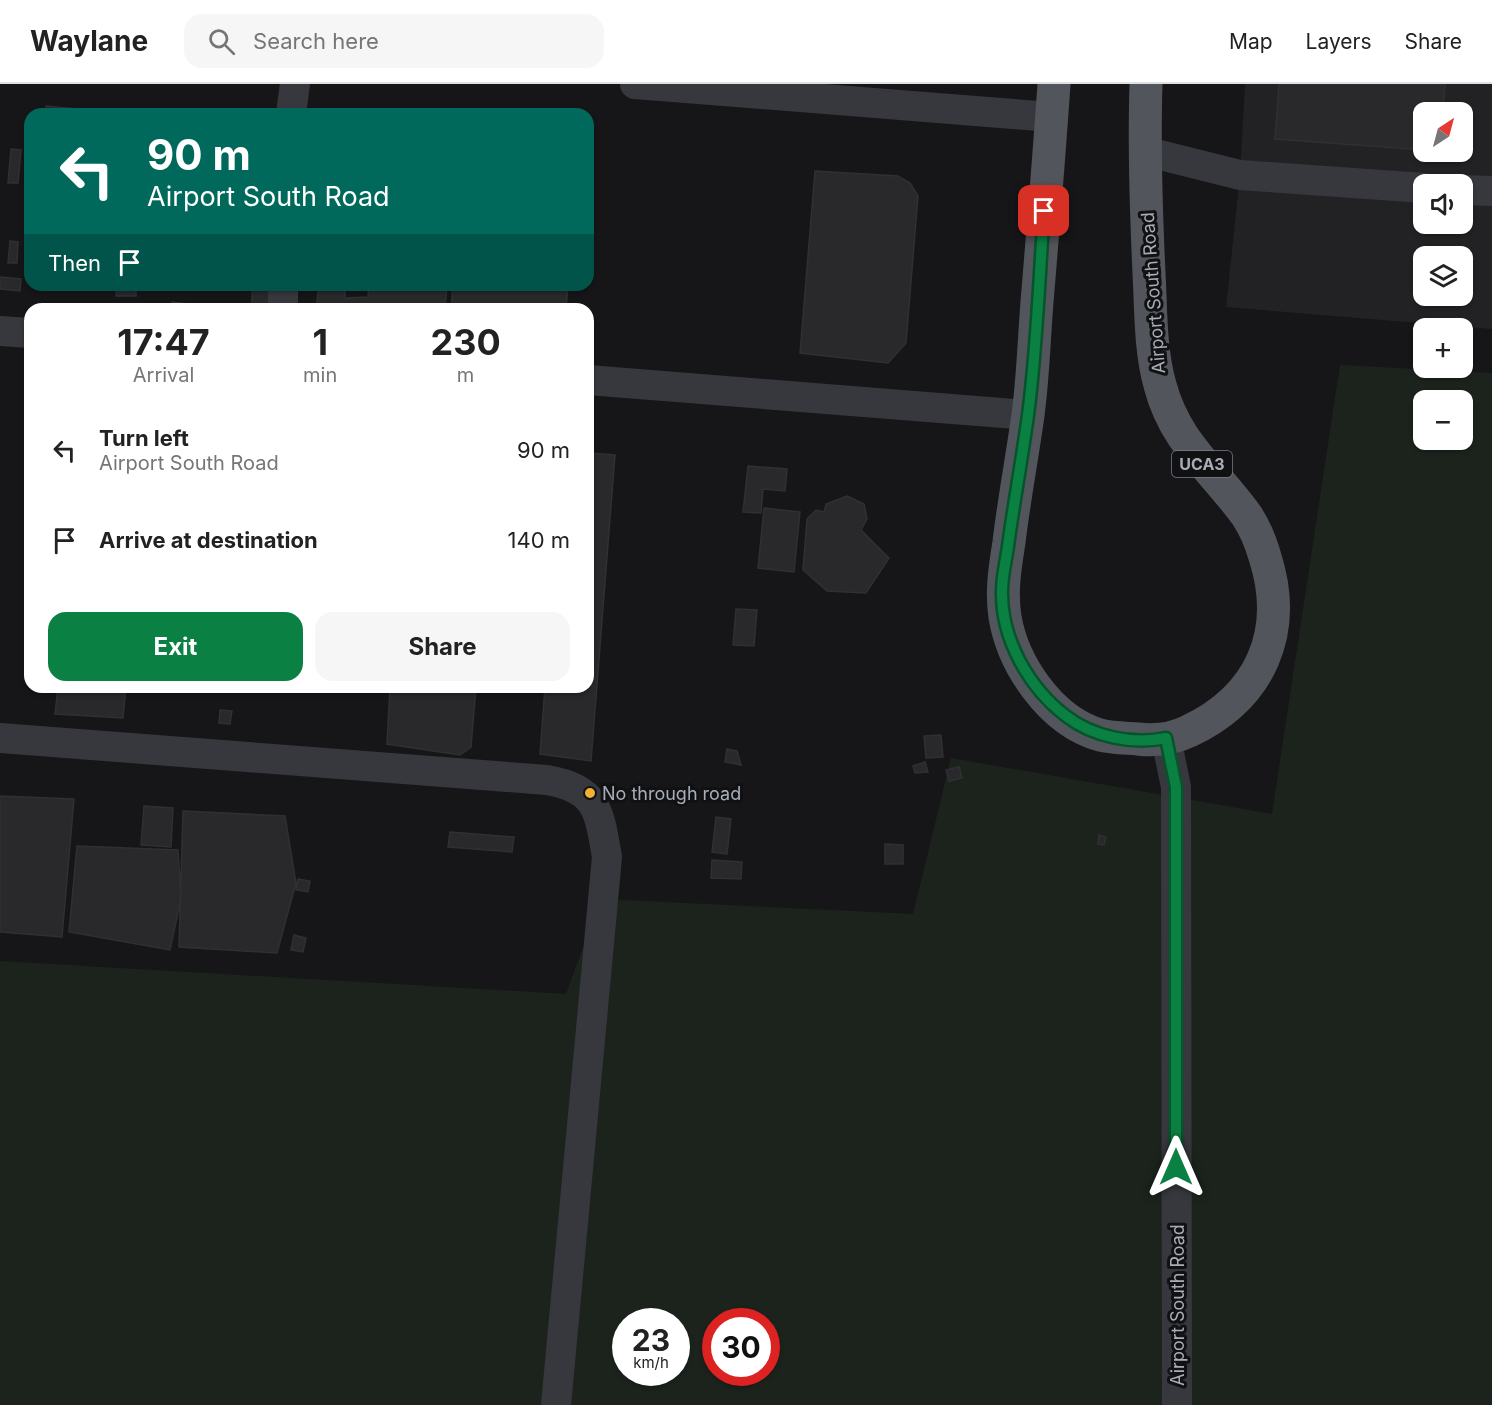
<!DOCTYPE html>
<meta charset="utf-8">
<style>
:root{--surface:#fff;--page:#f6f6f6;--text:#222;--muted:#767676;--line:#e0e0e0;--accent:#0b8043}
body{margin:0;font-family:Inter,sans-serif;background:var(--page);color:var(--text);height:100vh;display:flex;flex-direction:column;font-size:22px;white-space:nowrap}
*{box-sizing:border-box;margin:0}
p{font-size:20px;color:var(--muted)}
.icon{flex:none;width:33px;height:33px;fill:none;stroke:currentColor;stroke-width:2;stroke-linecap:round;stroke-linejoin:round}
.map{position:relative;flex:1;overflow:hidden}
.panel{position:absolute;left:24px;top:219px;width:570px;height:390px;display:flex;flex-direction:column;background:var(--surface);border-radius:18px;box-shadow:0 2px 4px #0004}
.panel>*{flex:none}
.hud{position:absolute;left:24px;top:24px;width:570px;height:183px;border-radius:18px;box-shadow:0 2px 4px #0004;background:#00695c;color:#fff;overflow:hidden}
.needle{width:39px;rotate:36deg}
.fabs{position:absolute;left:1413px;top:18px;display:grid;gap:12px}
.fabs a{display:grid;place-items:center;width:60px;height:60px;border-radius:12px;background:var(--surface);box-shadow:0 2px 4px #0004;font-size:30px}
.speed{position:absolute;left:612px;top:1224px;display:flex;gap:12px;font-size:30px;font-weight:700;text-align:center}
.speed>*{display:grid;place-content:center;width:78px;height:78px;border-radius:50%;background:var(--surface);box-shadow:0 2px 4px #0004;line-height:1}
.speed small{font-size:15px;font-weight:400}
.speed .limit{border:9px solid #d22;background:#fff;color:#111}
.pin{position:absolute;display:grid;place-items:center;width:51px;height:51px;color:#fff;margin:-26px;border-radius:12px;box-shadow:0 3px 9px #0006}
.me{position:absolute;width:66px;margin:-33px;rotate:0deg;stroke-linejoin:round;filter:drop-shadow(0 0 4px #0008)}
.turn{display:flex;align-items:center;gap:21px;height:126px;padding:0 24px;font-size:27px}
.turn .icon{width:78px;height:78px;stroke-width:2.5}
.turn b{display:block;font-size:42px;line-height:51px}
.then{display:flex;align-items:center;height:57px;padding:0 24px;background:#0003;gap:12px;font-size:22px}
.eta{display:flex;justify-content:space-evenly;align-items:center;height:102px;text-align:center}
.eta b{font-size:36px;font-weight:700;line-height:42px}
.primary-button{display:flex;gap:12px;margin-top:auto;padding:12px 24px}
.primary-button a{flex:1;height:69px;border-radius:18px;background:var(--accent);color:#fff;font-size:24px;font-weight:700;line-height:69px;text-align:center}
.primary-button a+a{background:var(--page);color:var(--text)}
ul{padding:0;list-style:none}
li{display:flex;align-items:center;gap:18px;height:90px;padding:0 24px}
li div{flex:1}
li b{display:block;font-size:22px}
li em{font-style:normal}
header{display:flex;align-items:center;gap:36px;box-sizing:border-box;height:84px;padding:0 30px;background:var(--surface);border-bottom:2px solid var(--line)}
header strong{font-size:28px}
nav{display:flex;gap:33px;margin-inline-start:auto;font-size:21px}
.search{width:420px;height:54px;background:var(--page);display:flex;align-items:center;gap:15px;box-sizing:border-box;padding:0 21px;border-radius:18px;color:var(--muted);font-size:22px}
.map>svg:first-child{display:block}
</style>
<header>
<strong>Waylane</strong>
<div class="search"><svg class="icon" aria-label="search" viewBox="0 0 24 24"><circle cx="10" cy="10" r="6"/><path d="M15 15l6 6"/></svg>Search here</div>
<nav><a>Map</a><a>Layers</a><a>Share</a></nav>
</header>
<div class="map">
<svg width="1492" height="1321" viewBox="0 0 1492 1321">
<rect width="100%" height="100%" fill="#161618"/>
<path fill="#222225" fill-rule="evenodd" d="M 1245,0 L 1492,0 L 1492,245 L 1226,223 L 1240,91 ZM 1424,28 L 1462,28 L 1462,68 L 1424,68 ZM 1424,100 L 1462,100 L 1462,140 L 1424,140 ZM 1424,172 L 1462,172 L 1462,212 L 1424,212 Z"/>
<path fill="#1c231d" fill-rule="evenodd" d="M 1340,281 L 1492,289 L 1492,1321 L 0,1321 L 0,877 L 566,910 L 601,815 L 913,830 L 951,674 L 1272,730 ZM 1424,316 L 1462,316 L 1462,356 L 1424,356 ZM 626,1238 L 676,1238 L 676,1288 L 626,1288 ZM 716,1238 L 766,1238 L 766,1288 L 716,1288 Z"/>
<path fill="#29292c" stroke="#303034" stroke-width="1.5" d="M 1279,0 L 1445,0 L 1443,28 L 1424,28 L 1424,66 L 1275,55 Z
M 46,22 L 131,30 L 46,30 Z
M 11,65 L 21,66 L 18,99 L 8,99 Z
M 815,87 L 898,92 L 910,99 L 918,112 L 906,259 L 888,279 L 800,269 Z
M 10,157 L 18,158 L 17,179 L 8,179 Z
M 0,193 L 21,195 L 20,207 L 0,205 Z
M 117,201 L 136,201 L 136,212 L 116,212 Z
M 253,201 L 271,201 L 268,225 L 251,225 Z
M 319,201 L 345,201 L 345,214 L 368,213 L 369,201 L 447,201 L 445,225 L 316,225 Z
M 453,201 L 568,201 L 566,225 L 451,225 Z
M 172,218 L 203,222 L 203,225 L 171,225 Z
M 588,369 L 615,371 L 591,677 L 540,670 L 545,603 L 588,603 Z
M 748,382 L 787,385 L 785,407 L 763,405 L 761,429 L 743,428 Z
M 847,412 L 864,420 L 867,435 L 861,446 L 889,474 L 866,509 L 827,507 L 803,486 L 807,435 L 816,426 L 824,428 L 826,420 Z
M 764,424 L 800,428 L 794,488 L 758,484 Z
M 736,525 L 757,526 L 754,562 L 733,561 Z
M 58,603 L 126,603 L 123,634 L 55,630 Z
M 390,603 L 476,603 L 471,663 L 460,671 L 387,660 Z
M 220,626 L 232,627 L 230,640 L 219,639 Z
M 941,651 L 943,673 L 926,674 L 924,652 Z
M 727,665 L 737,667 L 741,681 L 725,678 Z
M 925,678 L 928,688 L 915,689 L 913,682 Z
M 959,683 L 962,694 L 949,697 L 946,686 Z
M 0,712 L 74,715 L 62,853 L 0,848 Z
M 144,722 L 173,724 L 171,763 L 141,761 Z
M 183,727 L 285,732 L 296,799 L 277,869 L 179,863 Z
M 716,733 L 731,735 L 727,770 L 712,768 Z
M 450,748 L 514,753 L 512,768 L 448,763 Z
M 1099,751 L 1106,753 L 1104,761 L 1098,760 Z
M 885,760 L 903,761 L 903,780 L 885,780 Z
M 77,762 L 178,766 L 181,815 L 170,866 L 69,848 Z
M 712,776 L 742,778 L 741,795 L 711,794 Z
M 298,795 L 310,797 L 308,808 L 296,806 Z
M 294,851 L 306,854 L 303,868 L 291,866 Z"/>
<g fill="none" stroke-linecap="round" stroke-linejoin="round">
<path stroke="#37383d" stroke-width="30" d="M 635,0 L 1051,33
M 291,30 L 295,0
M 1144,67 L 1240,91 L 1424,104
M 1462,106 L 1492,107
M 283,225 L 283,201
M 0,247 L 30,249
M 588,296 L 1028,331
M 0,654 L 547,696 C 598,705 599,727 607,773 L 556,1321
M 1166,654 L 1176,703 L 1177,1321"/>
<path stroke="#53555c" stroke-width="33" d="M 1054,0 C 1049,73 1043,146 1037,218 C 1034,256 1033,294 1028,331 C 1022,374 1014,416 1009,458 C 1005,484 1001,507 1005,533 C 1013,581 1051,637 1100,651 C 1112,654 1125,654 1138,655 C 1155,657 1173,655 1189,647 C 1261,613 1289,548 1265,473 C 1261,459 1255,444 1247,432 C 1214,386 1175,359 1160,301 C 1150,266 1151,225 1149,189 C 1146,125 1144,63 1146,0"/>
</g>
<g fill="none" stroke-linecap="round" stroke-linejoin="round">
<g stroke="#07532c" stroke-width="15">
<path id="route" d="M 1044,127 C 1039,195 1037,264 1028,331 C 1022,375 1014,418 1008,462 C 1006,477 1002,492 1002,507 C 1001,555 1029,604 1066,632 C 1093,653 1133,661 1166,654 L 1176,703 L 1176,1083"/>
</g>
<use href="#route" stroke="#0b8043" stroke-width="10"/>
</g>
<circle fill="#f2b134" stroke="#111113" stroke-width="2" cx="590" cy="709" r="6"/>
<g text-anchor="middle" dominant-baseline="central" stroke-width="6" stroke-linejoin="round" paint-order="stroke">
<rect fill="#111113" stroke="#7b7e86" stroke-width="1.5" x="1172" y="367" width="60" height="26" rx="4.5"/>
<g font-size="16" font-weight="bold" fill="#a8adb8">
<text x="1202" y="380">UCA3</text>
</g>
<g font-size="18" fill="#a8adb8" stroke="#111113">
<text transform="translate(1153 209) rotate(-94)">Airport South Road</text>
<text transform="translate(1177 1221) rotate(-90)">Airport South Road</text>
</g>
<g font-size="18" fill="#a8adb8" stroke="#111113" text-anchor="start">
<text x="602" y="709">No through road</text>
</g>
</g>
</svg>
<div class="fabs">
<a><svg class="needle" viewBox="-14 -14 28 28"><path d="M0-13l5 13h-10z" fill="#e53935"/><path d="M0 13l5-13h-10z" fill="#767676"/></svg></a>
<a><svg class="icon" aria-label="sound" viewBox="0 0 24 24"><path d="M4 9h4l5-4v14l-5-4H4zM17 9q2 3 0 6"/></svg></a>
<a><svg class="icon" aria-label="layers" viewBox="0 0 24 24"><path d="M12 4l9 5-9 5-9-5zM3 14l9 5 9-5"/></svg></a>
<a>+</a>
<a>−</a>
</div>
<div class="speed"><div>23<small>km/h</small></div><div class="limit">30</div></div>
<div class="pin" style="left:1044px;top:127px;background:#d93025"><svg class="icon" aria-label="arrive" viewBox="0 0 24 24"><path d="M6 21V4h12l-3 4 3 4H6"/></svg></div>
<svg class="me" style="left:1176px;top:1083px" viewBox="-20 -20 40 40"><path d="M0-17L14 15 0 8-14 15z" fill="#0b8043" stroke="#fff" stroke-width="4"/></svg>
<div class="hud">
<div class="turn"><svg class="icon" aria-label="left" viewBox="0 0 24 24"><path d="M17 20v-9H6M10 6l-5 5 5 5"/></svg><div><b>90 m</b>Airport South Road</div></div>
<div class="then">Then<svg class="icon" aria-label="arrive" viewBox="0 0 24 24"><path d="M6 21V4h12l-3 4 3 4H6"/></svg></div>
</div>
<section class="panel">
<div class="eta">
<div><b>17:47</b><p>Arrival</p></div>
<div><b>1</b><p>min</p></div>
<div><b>230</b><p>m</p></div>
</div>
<ul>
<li><svg class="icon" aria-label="left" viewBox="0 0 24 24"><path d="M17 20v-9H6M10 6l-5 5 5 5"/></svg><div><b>Turn left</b><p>Airport South Road</p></div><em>90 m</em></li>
<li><svg class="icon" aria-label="arrive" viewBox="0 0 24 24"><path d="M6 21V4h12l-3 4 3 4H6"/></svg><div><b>Arrive at destination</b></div><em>140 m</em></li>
</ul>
<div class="primary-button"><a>Exit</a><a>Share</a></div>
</section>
</div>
